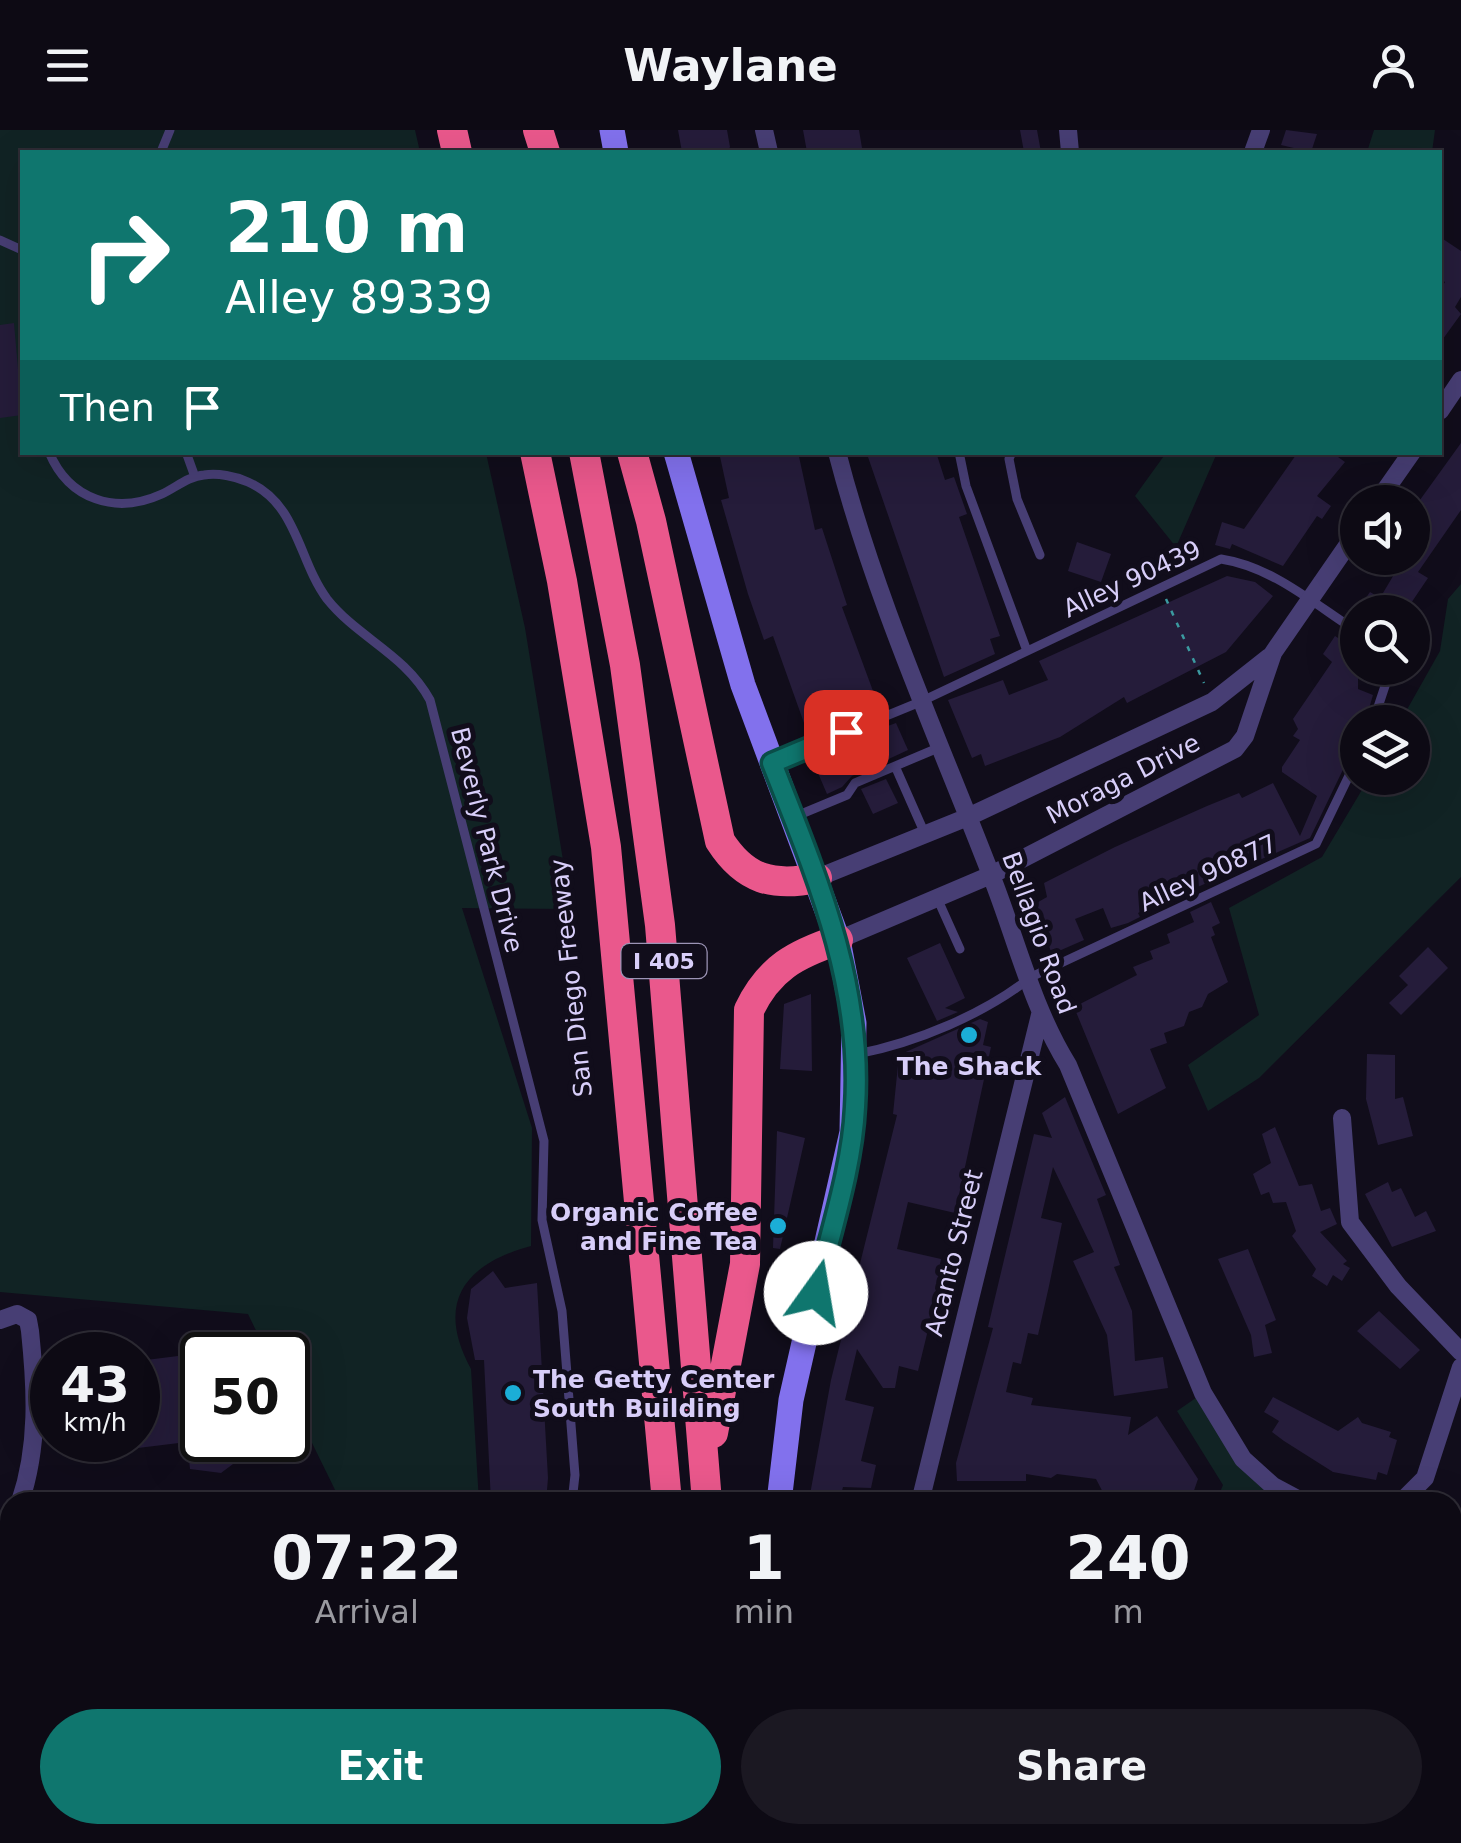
<!DOCTYPE html>
<style>
:root{--surface:#0d0a14;--page:#1b1822;--text:#f1f3f6;--muted:#9a9aa0;--line:#2d2b34;--accent:#0f766e}
body{margin:0;font-family:"DejaVu Sans",sans-serif;background:var(--page);color:var(--text);height:100vh;display:flex;flex-direction:column;font-size:38px;white-space:nowrap}
*{box-sizing:border-box;margin:0}
p{font-size:32px;color:var(--muted)}
.icon{flex:none;width:55px;height:55px;fill:none;stroke:currentColor;stroke-width:2;stroke-linecap:round;stroke-linejoin:round}
.map{position:relative;flex:1;overflow:hidden}
.panel{position:absolute;left:0px;top:1362px;width:1462px;height:352px;display:flex;flex-direction:column;background:var(--surface);border-radius:30px 30px 0 0;box-shadow:0 10px 40px #0002,0 0 0 2px var(--line)}
.panel>*{flex:none}
.hud{position:absolute;left:20px;top:20px;width:1422px;height:305px;border-radius:0px;box-shadow:0 10px 40px #0002,0 0 0 2px var(--line);background:#0f766e;color:#fff;overflow:hidden}
.buttons{position:absolute;left:1340px;top:355px;display:grid;gap:20px}
.buttons a{display:grid;place-items:center;width:90px;height:90px;border-radius:50%;background:var(--surface);box-shadow:0 10px 40px #0002,0 0 0 2px var(--line);font-size:50px}
.speed{position:absolute;left:30px;top:1202px;display:flex;gap:20px;font-size:50px;font-weight:700;text-align:center}
.speed>*{display:grid;place-content:center;width:130px;height:130px;border-radius:50%;background:var(--surface);box-shadow:0 10px 40px #0002,0 0 0 2px var(--line);line-height:1}
.speed small{font-size:25px;font-weight:400}
.speed .limit{border:5px solid #111;border-radius:15px;background:#fff;color:#111}
.pin{position:absolute;display:grid;place-items:center;width:85px;height:85px;color:#fff;margin:-42px;border-radius:20px;box-shadow:0 5px 15px #0006}
.me{position:absolute;width:110px;margin:-55px;rotate:13deg;stroke-linejoin:round;filter:drop-shadow(0 0 8px #0008)}
.turn{display:flex;align-items:center;gap:35px;height:210px;padding:0 40px;font-size:45px}
.turn .icon{width:130px;height:130px;stroke-width:2.5}
.turn b{display:block;font-size:70px;line-height:85px}
.then{display:flex;align-items:center;height:95px;padding:0 40px;background:#0003;gap:20px;font-size:38px}
.eta{display:flex;justify-content:space-evenly;align-items:center;height:170px;text-align:center}
.eta b{font-size:60px;font-weight:700;line-height:70px}
.button{display:flex;gap:20px;margin-top:auto;padding:20px 40px}
.button a{flex:1;height:115px;border-radius:60px;background:var(--accent);color:#fff;font-size:40px;font-weight:700;line-height:115px;text-align:center}
.button a+a{background:var(--page);color:var(--text)}
header{display:flex;justify-content:space-between;align-items:center;height:130px;padding:0 40px;background:var(--surface);font-size:45px;font-weight:700}
.map>svg:first-child{display:block}
</style>
<header><svg class="icon" aria-label="menu" viewBox="0 0 24 24"><path d="M4 6h16M4 12h16M4 18h16"/></svg>Waylane<svg class="icon" aria-label="person" viewBox="0 0 24 24"><circle cx="12" cy="8" r="4"/><path d="M4 21q1-7 8-7t8 7"/></svg></header>
<div class="map">
<svg width="1461" height="1713" viewBox="0 0 1461 1713">
<rect width="100%" height="100%" fill="#110d1b"/>
<path fill="#112324" d="M 0,0 L 415,0 L 420,22 L 22,22 L 22,322 L 486,323 L 525,498 L 571,779 L 462,778 L 532,998 L 531,1116 C 464,1134 435,1173 471,1239 L 479,1372 L 341,1372 L 288,1264 L 288,1225 L 268,1225 L 248,1184 L 0,1162 Z
M 1374,0 L 1435,0 L 1432,22 L 1367,22 Z
M 1166,323 L 1217,323 L 1176,417 L 1135,366 Z
M 1461,454 L 1461,747 L 1259,948 L 1208,981 L 1188,935 L 1259,885 L 1229,778 L 1322,727 L 1369,648 L 1412,648 L 1412,592 L 1400,592 L 1440,521 L 1448,469 Z
M 1203,1263 L 1273,1356 L 1266,1372 L 1216,1372 L 1223,1355 L 1177,1281 Z"/>
<path fill="#251c3a" d="M 678,0 L 727,0 L 730,17 L 727,22 L 682,22 Z
M 803,0 L 859,0 L 862,18 L 807,22 Z
M 1020,0 L 1037,0 L 1041,22 L 1024,22 Z
M 1286,0 L 1317,4 L 1311,22 L 1281,15 Z
M 1440,107 L 1461,121 L 1461,167 L 1455,177 L 1461,184 L 1440,213 L 1440,160 L 1445,152 L 1440,149 Z
M 14,193 L 22,285 L 0,288 L 0,195 Z
M 1461,313 L 1461,380 L 1418,442 L 1428,448 L 1405,482 L 1356,482 L 1370,462 L 1380,468 L 1402,431 L 1412,438 L 1412,381 Z
M 719,322 L 798,322 L 815,400 L 822,398 L 847,475 L 842,477 L 880,580 L 809,607 L 773,506 L 764,510 L 748,464 L 721,370 L 729,368 Z
M 885,322 L 936,322 L 945,350 L 954,347 L 967,384 L 959,387 L 1000,506 L 990,509 L 995,524 L 944,547 L 868,327 Z
M 1298,322 L 1331,322 L 1345,332 L 1317,366 L 1331,376 L 1322,389 L 1317,386 L 1283,436 L 1232,414 L 1230,419 L 1215,415 L 1222,392 L 1244,399 Z
M 1077,412 L 1111,424 L 1101,452 L 1068,441 Z
M 1227,446 L 1255,452 L 1273,466 L 1226,522 L 1127,573 L 1124,567 L 1060,607 L 985,636 L 981,624 L 972,628 L 948,570 L 1003,550 L 1009,565 L 1048,550 L 1039,531 Z
M 1335,506 L 1358,521 L 1358,559 L 1373,565 L 1365,592 L 1358,592 L 1358,619 L 1351,623 L 1310,708 L 1138,783 L 1140,787 L 1128,793 L 1111,798 L 1103,778 L 1075,789 L 1084,810 L 1052,824 L 1033,775 L 1047,767 L 1044,753 L 1115,717 L 1207,676 L 1239,663 L 1242,668 L 1273,653 L 1300,706 L 1317,666 L 1282,642 L 1282,637 L 1300,610 L 1293,606 L 1298,599 L 1293,589 L 1332,532 L 1323,524 Z
M 896,593 L 908,620 L 852,646 L 842,657 L 827,664 L 815,636 L 849,622 L 844,612 Z
M 886,649 L 898,673 L 873,684 L 861,659 Z
M 1211,772 L 1220,793 L 1212,797 L 1215,805 L 1211,807 L 1228,852 L 1208,864 L 1202,877 L 1189,882 L 1184,896 L 1164,903 L 1167,913 L 1150,919 L 1166,958 L 1118,984 L 1074,877 L 1137,845 L 1133,837 L 1153,829 L 1150,821 L 1170,813 L 1167,804 L 1194,792 L 1190,782 Z
M 940,813 L 965,868 L 945,878 L 958,882 L 937,891 L 907,828 Z
M 1428,817 L 1448,838 L 1401,885 L 1389,873 L 1408,855 L 1399,846 Z
M 811,864 L 812,941 L 780,939 L 784,874 Z
M 980,889 L 988,892 L 983,915 L 991,917 L 955,1083 L 908,1072 L 897,1119 L 941,1129 L 940,1134 L 944,1134 L 918,1241 L 899,1236 L 895,1258 L 883,1258 L 857,1219 L 845,1270 L 874,1277 L 861,1331 L 876,1335 L 871,1358 L 843,1357 L 839,1372 L 813,1372 L 809,1370 L 831,1250 L 897,985 L 893,984 L 899,925 Z
M 1367,924 L 1395,925 L 1395,969 L 1403,967 L 1413,1006 L 1378,1015 L 1366,969 Z
M 1065,967 L 1106,1065 L 1097,1069 L 1120,1135 L 1114,1137 L 1132,1181 L 1135,1231 L 1163,1227 L 1168,1258 L 1114,1266 L 1107,1205 L 1073,1131 L 1094,1122 L 1053,1037 L 1041,1088 L 1062,1093 L 1049,1156 L 1038,1205 L 1028,1203 L 1021,1234 L 1013,1232 L 1006,1262 L 1033,1268 L 1031,1275 L 1131,1287 L 1128,1305 L 1157,1286 L 1198,1349 L 1190,1372 L 1108,1372 L 1096,1349 L 1057,1344 L 1051,1348 L 1026,1344 L 1026,1351 L 957,1351 L 956,1333 L 993,1198 L 988,1197 L 1034,1004 L 1052,1008 L 1042,983 Z
M 1275,997 L 1299,1056 L 1312,1054 L 1321,1081 L 1330,1078 L 1337,1094 L 1320,1102 L 1347,1131 L 1343,1134 L 1350,1138 L 1342,1151 L 1333,1145 L 1327,1156 L 1312,1146 L 1316,1139 L 1292,1106 L 1296,1101 L 1286,1072 L 1273,1073 L 1269,1062 L 1261,1065 L 1253,1044 L 1271,1033 L 1262,1004 Z
M 777,1001 L 805,1008 L 780,1119 L 773,1118 Z
M 1388,1052 L 1392,1062 L 1401,1058 L 1415,1087 L 1426,1081 L 1436,1101 L 1392,1117 L 1365,1064 Z
M 1248,1119 L 1276,1190 L 1265,1195 L 1272,1223 L 1254,1227 L 1251,1205 L 1218,1129 Z
M 493,1141 L 505,1158 L 537,1153 L 548,1348 L 546,1372 L 491,1372 L 484,1230 L 475,1230 L 467,1188 L 471,1159 Z
M 1379,1181 L 1420,1220 L 1400,1239 L 1357,1201 Z
M 230,1203 L 233,1225 L 206,1225 L 204,1206 Z
M 202,1223 L 202,1310 L 243,1310 L 246,1332 L 233,1334 L 221,1343 L 190,1339 L 187,1312 L 138,1318 L 138,1231 Z
M 1273,1267 L 1338,1301 L 1358,1287 L 1362,1293 L 1391,1302 L 1389,1307 L 1397,1310 L 1387,1345 L 1378,1342 L 1376,1350 L 1333,1342 L 1284,1311 L 1272,1302 L 1279,1291 L 1264,1282 Z"/>
<g fill="none" stroke-linecap="round" stroke-linejoin="round">
<path stroke="#3b9aa0" stroke-width="2.5" stroke-dasharray="5 8" stroke-linecap="butt" d="M 1166,469 L 1204,553"/>
<path stroke="#473e74" stroke-width="9" d="M 161,22 L 170,0
M 0,110 L 22,120
M 49,322 C 69,370 116,385 162,364 C 175,358 189,346 204,345 C 218,343 235,346 248,352 C 298,374 298,430 327,469 C 358,508 405,524 430,570 L 544,1011 L 542,1090 L 562,1181 L 575,1345 L 572,1372
M 186,322 L 195,347
M 959,322 L 966,356 L 1027,521
M 1012,322 L 1009,329 L 1017,369 L 1040,425
M 1373,592 L 1387,550 L 1385,538
M 774,632 L 920,572 L 1221,429 C 1273,437 1314,474 1358,502
M 895,636 L 925,704
M 794,687 L 847,665 L 855,653 L 938,618
M 938,770 L 960,819
M 857,924 C 915,913 985,884 1031,847 L 1316,714 L 1358,627"/>
<path stroke="#473e74" stroke-width="18" d="M 764,0 L 769,22
M 1068,0 L 1070,22
M 1253,22 L 1261,0
M 1440,281 L 1461,250
M 837,322 C 875,469 937,605 991,745 C 1016,808 1032,877 1068,935 L 1203,1263 L 1243,1329 L 1273,1356 L 1303,1372
M 1377,372 L 1412,322
M 817,748 L 968,687 L 1212,572 L 1269,527
M 838,810 L 991,745 L 1235,619 L 1245,606 L 1273,523 L 1358,400
M 1342,988 L 1350,1092 L 1398,1156 L 1461,1222
M 0,1190 L 17,1184 L 28,1190 L 30,1201 C 36,1259 39,1316 20,1372
M 920,1372 L 1040,885
M 1401,1372 L 1425,1348 L 1461,1237
M 0,1423 L 10,1401
M 1452,1617 L 1461,1616
M 117,1713 L 124,1705
M 976,1713 L 978,1705"/>
<path stroke="#473e74" stroke-width="22" d="M 473,1713 L 474,1705"/>
<path stroke="#8271ed" stroke-width="25" d="M 612,0 L 616,22
M 676,322 L 743,555 L 838,810 L 854,893 L 852,1002 L 791,1270 L 779,1372
M 812,1705 L 813,1713"/>
<path stroke="#ea588c" stroke-width="30" d="M 452,0 L 457,22
M 538,0 L 545,22
M 535,322 L 562,451 L 606,717 L 667,1372
M 584,322 L 625,535 L 660,795 L 707,1372
M 632,322 L 651,391 L 720,711 C 745,750 773,757 817,748
M 713,1303 L 745,1134 L 749,880 C 769,838 796,824 838,810
M 697,1705 L 697,1713
M 735,1705 L 736,1713
M 664,1713 L 664,1705"/>
</g>
<g fill="none" stroke-linecap="round" stroke-linejoin="round">
<g stroke="#0a4d48" stroke-width="25">
<path id="route" d="M 816,1163 C 830,1103 852,1039 855,977 C 863,854 816,745 772,633 L 846,602"/>
</g>
<use href="#route" stroke="#0f766e" stroke-width="18"/>
</g>
<g fill="#1baed7" stroke="#110d1b" stroke-width="4">
<circle cx="969" cy="905" r="10"/>
<circle cx="778" cy="1096" r="10"/>
<circle cx="513" cy="1263" r="10"/>
</g>
<g text-anchor="middle" dominant-baseline="central" stroke-width="10" stroke-linejoin="round" paint-order="stroke">
<rect fill="#110d1b" stroke="#9c94b6" stroke-width="2.5" x="621.5" y="814" width="85" height="34" rx="8"/>
<g font-size="22" font-weight="bold" fill="#d8cef9">
<text x="664" y="831">I 405</text>
</g>
<g font-size="25" fill="#d8cef9" stroke="#110d1b">
<text transform="translate(1132 449) rotate(-25)">Alley 90439</text>
<text transform="translate(1123 649) rotate(-27)">Moraga Drive</text>
<text transform="translate(487 710) rotate(76)">Beverly Park Drive</text>
<text transform="translate(1208 743) rotate(-25)">Alley 90877</text>
<text transform="translate(1039 803) rotate(70)">Bellagio Road</text>
<text transform="translate(571 848) rotate(-96)">San Diego Freeway</text>
<text transform="translate(954 1123) rotate(-76)">Acanto Street</text>
</g>
<g font-size="25" font-weight="bold" fill="#d8cef9" stroke="#110d1b">
<text x="969" y="936">The Shack</text>
<text x="758" y="1082" text-anchor="end">Organic Coffee<tspan x="758" dy="29">and Fine Tea</tspan></text>
<text x="533" y="1249" text-anchor="start">The Getty Center<tspan x="533" dy="29">South Building</tspan></text>
</g>
</g>
</svg>
<div class="buttons">
<a><svg class="icon" aria-label="sound" viewBox="0 0 24 24"><path d="M4 9h4l5-4v14l-5-4H4zM17 9q2 3 0 6"/></svg></a>
<a><svg class="icon" aria-label="search" viewBox="0 0 24 24"><circle cx="10" cy="10" r="6"/><path d="M15 15l6 6"/></svg></a>
<a><svg class="icon" aria-label="layers" viewBox="0 0 24 24"><path d="M12 4l9 5-9 5-9-5zM3 14l9 5 9-5"/></svg></a>
</div>
<div class="speed"><div>43<small>km/h</small></div><div class="limit">50</div></div>
<div class="pin" style="left:846px;top:602px;background:#d93025"><svg class="icon" aria-label="arrive" viewBox="0 0 24 24"><path d="M6 21V4h12l-3 4 3 4H6"/></svg></div>
<svg class="me" style="left:816px;top:1163px" viewBox="-20 -20 40 40"><circle r="19" fill="#fff"/><path d="M0-13L10 11 0 6-10 11z" fill="#0f766e"/></svg>
<div class="hud">
<div class="turn"><svg class="icon" aria-label="right" viewBox="0 0 24 24"><path d="M7 20v-9h11M14 6l5 5-5 5"/></svg><div><b>210 m</b>Alley 89339</div></div>
<div class="then">Then<svg class="icon" aria-label="arrive" viewBox="0 0 24 24"><path d="M6 21V4h12l-3 4 3 4H6"/></svg></div>
</div>
<section class="panel">
<div class="eta">
<div><b>07:22</b><p>Arrival</p></div>
<div><b>1</b><p>min</p></div>
<div><b>240</b><p>m</p></div>
</div>
<div class="button"><a>Exit</a><a>Share</a></div>
</section>
</div>
